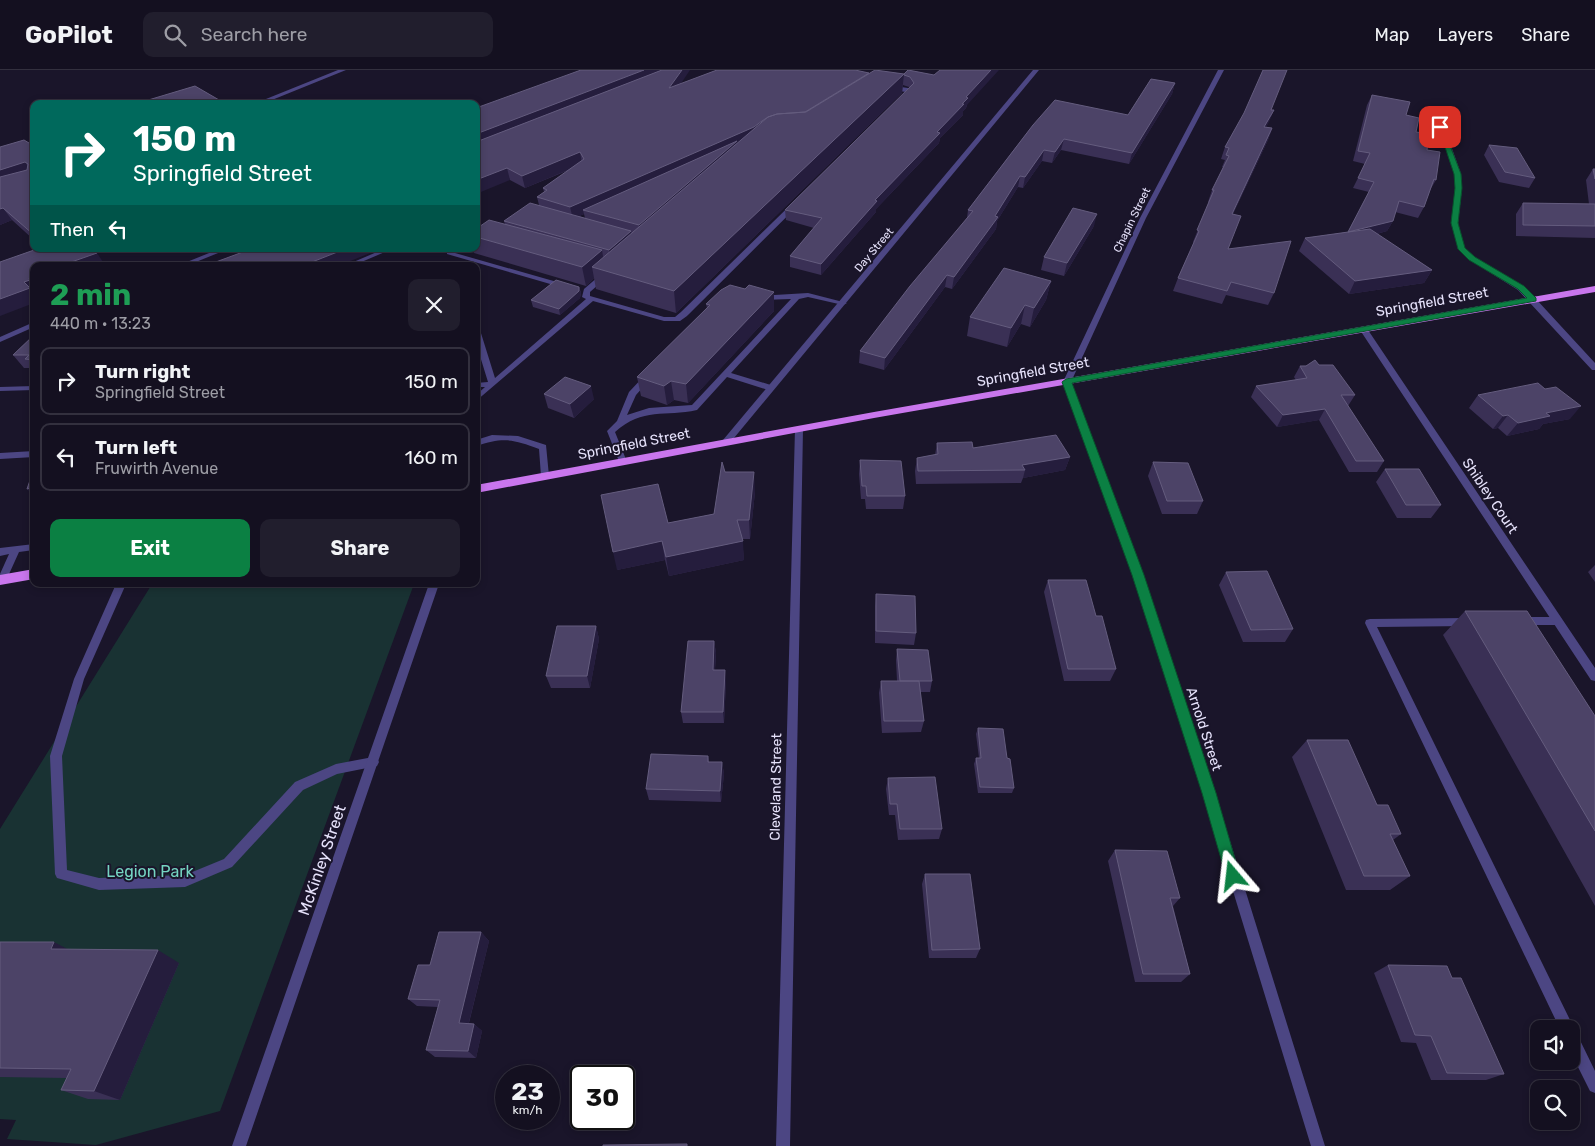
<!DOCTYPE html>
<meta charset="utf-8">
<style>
:root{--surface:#141020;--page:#211e2d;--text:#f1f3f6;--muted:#9d9da5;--line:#33303e;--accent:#0b8043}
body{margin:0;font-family:Rubik,sans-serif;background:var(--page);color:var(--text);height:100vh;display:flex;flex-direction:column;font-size:19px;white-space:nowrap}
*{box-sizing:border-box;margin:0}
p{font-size:16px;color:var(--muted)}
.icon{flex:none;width:28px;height:28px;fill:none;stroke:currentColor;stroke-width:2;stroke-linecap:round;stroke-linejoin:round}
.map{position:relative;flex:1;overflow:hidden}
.sheet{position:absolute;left:30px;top:192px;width:450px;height:325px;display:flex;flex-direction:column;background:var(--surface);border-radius:10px;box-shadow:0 2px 8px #0003,0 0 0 1px var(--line)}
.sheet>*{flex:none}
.top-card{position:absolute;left:30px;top:30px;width:450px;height:152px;border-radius:10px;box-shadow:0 2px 8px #0003,0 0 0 1px var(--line);background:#00695c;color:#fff;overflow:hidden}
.tools{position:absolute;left:1530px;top:950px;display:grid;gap:10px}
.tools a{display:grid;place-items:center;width:50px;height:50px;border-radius:10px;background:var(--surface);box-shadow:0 2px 8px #0003,0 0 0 1px var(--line);font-size:25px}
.speed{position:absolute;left:495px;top:995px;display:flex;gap:10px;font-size:25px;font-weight:700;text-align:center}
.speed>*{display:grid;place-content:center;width:65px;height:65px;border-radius:50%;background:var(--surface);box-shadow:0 2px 8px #0003,0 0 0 1px var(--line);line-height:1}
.speed small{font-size:12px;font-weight:400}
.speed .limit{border:2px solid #111;border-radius:8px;background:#fff;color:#111}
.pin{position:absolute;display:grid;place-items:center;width:42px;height:42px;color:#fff;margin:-21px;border-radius:10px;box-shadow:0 2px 8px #0006}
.me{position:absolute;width:55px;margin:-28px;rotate:343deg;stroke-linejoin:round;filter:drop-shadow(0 0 4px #0008)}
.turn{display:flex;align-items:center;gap:18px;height:105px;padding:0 20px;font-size:22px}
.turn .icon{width:65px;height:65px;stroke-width:2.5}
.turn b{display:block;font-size:35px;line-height:42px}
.then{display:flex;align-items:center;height:48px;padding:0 20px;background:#0003;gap:10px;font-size:19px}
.round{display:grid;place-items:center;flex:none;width:52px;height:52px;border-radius:10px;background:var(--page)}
.summary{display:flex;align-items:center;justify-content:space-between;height:85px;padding:0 20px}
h1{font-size:30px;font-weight:700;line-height:38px;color:#1e9e55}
.button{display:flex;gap:10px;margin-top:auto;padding:10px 20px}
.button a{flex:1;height:58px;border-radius:10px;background:var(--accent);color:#fff;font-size:20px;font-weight:700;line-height:58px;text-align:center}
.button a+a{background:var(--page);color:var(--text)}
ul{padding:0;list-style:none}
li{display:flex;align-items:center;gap:15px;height:68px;margin:0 10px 8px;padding:0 10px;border:2px solid var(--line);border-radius:10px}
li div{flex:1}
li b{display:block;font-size:19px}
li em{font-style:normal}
header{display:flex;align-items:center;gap:30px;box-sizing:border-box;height:70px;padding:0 25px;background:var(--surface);border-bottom:1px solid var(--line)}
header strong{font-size:24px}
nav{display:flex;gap:28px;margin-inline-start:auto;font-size:18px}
.search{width:350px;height:45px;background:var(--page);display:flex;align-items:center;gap:12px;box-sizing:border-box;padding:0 18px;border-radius:10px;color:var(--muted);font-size:19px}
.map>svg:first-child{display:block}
</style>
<header>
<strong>GoPilot</strong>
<div class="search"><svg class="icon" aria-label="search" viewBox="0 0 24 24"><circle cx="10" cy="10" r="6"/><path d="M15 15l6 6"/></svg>Search here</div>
<nav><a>Map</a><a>Layers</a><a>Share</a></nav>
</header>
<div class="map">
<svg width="1595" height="1076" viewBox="0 0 1595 1076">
<rect width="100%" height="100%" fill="#1a152a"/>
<path fill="#193233" d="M 152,514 L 414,514 L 220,1041 L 96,1075 L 7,1069 L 16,1050 L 0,1049 L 0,759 Z"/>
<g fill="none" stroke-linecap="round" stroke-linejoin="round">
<path fill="#4c4683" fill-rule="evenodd" d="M 338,0 L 346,0 L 262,34 L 256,33 Z
M 873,13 L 908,18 L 912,22 L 687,246 L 680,251 L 664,251 L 593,231 L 476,331 L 476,325 L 485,317 L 476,317 L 476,313 L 488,312 L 476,273 L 476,258 L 480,260 L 495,308 L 586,229 L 582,227 L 584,219 L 763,64 L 776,58 L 802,58 ZM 874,17 L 906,22 L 681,242 L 675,247 L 664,247 L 590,226 L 590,222 L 767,66 L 777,62 L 805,61 Z
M 384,179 L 392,179 L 352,196 L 344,196 Z
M 452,179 L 460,179 L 455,183 L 571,216 L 564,218 L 447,184 L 447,182 Z
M 808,223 L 847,233 L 843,235 L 808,227 L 799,229 L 731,303 L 774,316 L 774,320 L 768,320 L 727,307 L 697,340 C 665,347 643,337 615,362 L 627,392 L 623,395 L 620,394 L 607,361 L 617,351 L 629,322 L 645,305 L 651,305 L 652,307 L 636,325 L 627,345 L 649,338 L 692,335 L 791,229 L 761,230 L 758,230 L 758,226 Z
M 34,316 L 34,320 L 0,321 L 0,317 Z
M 492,365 L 518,366 L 546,375 L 549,406 L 548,408 L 542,408 L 541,406 L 539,379 C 513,369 503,367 476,376 L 476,370 Z
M 34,381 L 34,387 L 0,389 L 0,383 Z
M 34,474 L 34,480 L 19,482 L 5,513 L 0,513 L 0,504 L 9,484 L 0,486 L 0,478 Z
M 116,514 L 126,514 L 84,609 L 62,686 L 67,800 L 99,808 L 185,805 L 224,789 L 295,712 L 336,694 L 373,687 L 377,688 L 379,692 L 377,696 L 337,704 L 303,720 L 232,797 L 185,817 L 99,820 L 57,808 L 55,804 L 50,686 L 74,609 Z
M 1520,547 L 1557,547 L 1561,548 L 1562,551 L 1561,554 L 1557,555 L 1520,555 L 1516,554 L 1515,551 L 1516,548 Z
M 1468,548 L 1472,549 L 1473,552 L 1472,555 L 1468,556 L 1377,557 L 1572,954 L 1573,961 L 1576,962 L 1595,1001 L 1595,1023 L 1590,1021 L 1571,983 L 1571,959 L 1560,959 L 1365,553 L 1366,550 L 1370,549 Z"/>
<path fill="#4c4683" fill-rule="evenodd" d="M 1033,0 L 1039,0 L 729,374 L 723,374 L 723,370 Z
M 1218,0 L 1224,0 L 1146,148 L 1071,312 L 1143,505 L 1215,723 L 1325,1076 L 1311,1076 L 1203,723 L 1133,505 L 1063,312 L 1140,148 Z
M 259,31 L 261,34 L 253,34 Z
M 1434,42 L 1437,44 L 1450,73 L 1461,104 L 1462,118 L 1458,153 L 1464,178 L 1474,188 L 1524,216 L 1595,293 L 1595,300 L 1592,300 L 1518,220 L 1470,190 L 1458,179 L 1452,153 L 1456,118 L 1455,104 L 1444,73 L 1431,44 Z
M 219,179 L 228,179 L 186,196 L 177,196 Z
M 34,252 L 34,257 L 0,272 L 0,267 Z
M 1361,258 L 1367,258 L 1368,260 L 1595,598 L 1595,611 L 1591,610 L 1360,260 Z
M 799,356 L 803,359 L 790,1076 L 776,1076 L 795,359 Z
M 429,514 L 439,514 L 246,1076 L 232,1076 Z"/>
<path fill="#c976ed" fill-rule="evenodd" d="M 1595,216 L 1595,222 L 874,348 L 476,423 L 476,415 L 874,342 Z
M 34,499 L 34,509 L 0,515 L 0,505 Z"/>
</g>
<path fill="#3a3055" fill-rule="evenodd" d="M 908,0 L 967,35 L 966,38 L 963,41 L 963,45 L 940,68 L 939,73 L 876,139 L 876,142 L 821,205 L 790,197 L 790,186 L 814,158 L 786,150 L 785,140 L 910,18 L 909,17 L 903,15 L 902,23 L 676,243 L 596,219 L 594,208 L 586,216 L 474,183 L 473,179 L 476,179 L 476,159 L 505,154 L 504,151 L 539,135 L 537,127 L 544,122 L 543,118 L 569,100 L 525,118 L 510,110 L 476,38 L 681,14 L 869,3 L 869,4 L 904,4 ZM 584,144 L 585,148 L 579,146 Z
M 1175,13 L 1172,24 L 1129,94 L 1061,80 L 1052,93 L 1042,91 L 1023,118 L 1018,117 L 997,151 L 996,159 L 952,219 L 945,217 L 884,300 L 859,293 L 860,281 L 967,148 L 968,140 L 1033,55 L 1128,45 Z
M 1372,25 L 1406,45 L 1416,62 L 1427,80 L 1436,110 L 1430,120 L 1424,137 L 1418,148 L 1395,142 L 1393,151 L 1387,161 L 1377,164 L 1432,200 L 1424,213 L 1349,224 L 1299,181 L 1305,168 L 1348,162 L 1369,122 L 1353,118 L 1365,94 L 1353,91 L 1367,35 Z
M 1271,40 L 1274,40 L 1266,57 L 1272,59 L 1268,70 L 1233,144 L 1228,179 L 1274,223 L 1268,235 L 1226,225 L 1222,234 L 1173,221 L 1178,208 L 1194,173 L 1193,172 L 1209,132 L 1208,132 L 1212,120 L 1223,97 L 1222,97 L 1225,90 L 1221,89 L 1225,77 Z
M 1489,75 L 1535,108 L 1529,118 L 1499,112 L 1484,85 Z
M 34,76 L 34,170 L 12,150 L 0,155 L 0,77 Z
M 1593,99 L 1595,99 L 1595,168 L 1516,166 L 1516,144 L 1523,133 L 1589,134 L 1586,110 Z
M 1094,156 L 1064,206 L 1041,200 L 1044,187 Z
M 1051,211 L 1046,230 L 1030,257 L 1021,254 L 1007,277 L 967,266 L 970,247 Z
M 579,217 L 581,223 L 580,228 L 560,245 L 533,237 L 531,230 Z
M 745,219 L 774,222 L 774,241 L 688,333 L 674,330 L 667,335 L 641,326 L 637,307 L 707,238 L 706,234 Z
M 34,265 L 34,300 L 32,298 L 24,298 L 13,285 Z
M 1319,295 L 1355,325 L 1348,336 L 1384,391 L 1377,402 L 1349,402 L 1319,350 L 1277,357 L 1251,327 L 1256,316 L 1296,310 L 1294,307 L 1300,296 Z
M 544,324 L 594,329 L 574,348 L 548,338 Z
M 1478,325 L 1570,349 L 1543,354 L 1539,359 L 1507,366 L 1498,358 L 1493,359 L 1469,338 Z
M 937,373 L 973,378 L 1070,387 L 1065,400 L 1023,408 L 1021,413 L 916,414 L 915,401 L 917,388 L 935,385 Z
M 860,390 L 905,426 L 903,439 L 866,439 L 865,429 L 861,429 L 859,404 Z
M 1153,392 L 1203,431 L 1197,444 L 1162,444 L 1148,406 Z
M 1385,399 L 1441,435 L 1431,448 L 1397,448 L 1376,412 Z
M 725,402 L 755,422 L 750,469 L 742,469 L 744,490 L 669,506 L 665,490 L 617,500 L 668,453 L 714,444 Z
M 1595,495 L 1595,512 L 1588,502 Z
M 1226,502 L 1293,559 L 1285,572 L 1243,572 L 1219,515 Z
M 1048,510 L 1096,546 L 1116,599 L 1110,611 L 1064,611 L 1044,522 Z
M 876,524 L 916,563 L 914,575 L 875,573 L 875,536 Z
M 1465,541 L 1595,646 L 1595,836 L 1443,565 Z
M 596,556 L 599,569 L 590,618 L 551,618 L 546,606 Z
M 714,571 L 716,583 L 715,600 L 726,612 L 724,653 L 683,653 L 681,642 Z
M 897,579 L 932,611 L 930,622 L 920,622 L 924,651 L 921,662 L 882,663 L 879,623 L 881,611 L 897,611 L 896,590 Z
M 978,658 L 1007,688 L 1014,718 L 1012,723 L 978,723 L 974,694 L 976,688 L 979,688 L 976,664 Z
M 1307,670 L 1377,735 L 1401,764 L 1393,770 L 1410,806 L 1390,820 L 1346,820 L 1292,687 Z
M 708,686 L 709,692 L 722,692 L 724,704 L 721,732 L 649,730 L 646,719 Z
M 888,708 L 942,759 L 939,769 L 898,770 L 895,745 L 889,745 L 886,719 Z
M 1115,780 L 1180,828 L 1173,836 L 1190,904 L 1181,912 L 1135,912 L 1108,791 Z
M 925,804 L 980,879 L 976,888 L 929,888 L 922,814 Z
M 481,862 L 489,871 L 469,953 L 474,954 L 482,961 L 476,988 L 435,987 L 426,980 L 438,937 L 417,936 L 408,929 L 430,895 Z
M 0,872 L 179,893 L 120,1030 L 88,1029 L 61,1020 L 67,1008 L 0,1007 Z
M 1388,895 L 1452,908 L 1504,1004 L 1486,1010 L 1431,1010 L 1416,973 L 1401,972 L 1374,903 Z
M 581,1015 L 581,1046 L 578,1046 L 575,1043 Z"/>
<path fill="#251d3d" d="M 644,0 L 674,0 L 476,77 L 476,64 Z
M 682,0 L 690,0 L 670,30 L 669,18 Z
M 991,0 L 999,0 L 967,35 L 966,38 L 963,41 L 963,45 L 940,68 L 939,73 L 876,139 L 876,142 L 821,205 L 821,194 L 875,130 L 962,34 L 966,27 Z
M 904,4 L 902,23 L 676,243 L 674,221 Z
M 1175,13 L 1172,24 L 1129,94 L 1132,83 Z
M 1274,40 L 1269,52 L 1260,69 L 1264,57 Z
M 773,46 L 641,168 L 639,155 L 583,140 L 584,144 L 573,149 L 570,137 Z
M 1272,58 L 1268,70 L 1227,156 L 1232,144 Z
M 1064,69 L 1061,80 L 1052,93 L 1055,82 Z
M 1044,80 L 1042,91 L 1023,118 L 1025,107 Z
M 580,82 L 582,94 L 525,118 L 522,106 Z
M 25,92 L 33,104 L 0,115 L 0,100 Z
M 507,98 L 510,110 L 476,124 L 476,110 Z
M 1020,106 L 1018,117 L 997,151 L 996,159 L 952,219 L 954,207 L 995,146 Z
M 3,138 L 12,150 L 0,155 L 0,139 Z
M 1097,144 L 1094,156 L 1064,206 L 1067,193 Z
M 1393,151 L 1387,161 L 1343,173 L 1348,162 Z
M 631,161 L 633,174 L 612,193 L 609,180 Z
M 89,179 L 110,179 L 97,183 L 105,195 L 102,196 L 60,196 Z
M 345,179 L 380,179 L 338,196 L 302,196 Z
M 602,180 L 605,199 L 592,197 L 594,208 L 586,216 L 582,197 Z
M 1432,200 L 1424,213 L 1349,224 L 1355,211 Z
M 947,205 L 945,217 L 884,300 L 885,288 Z
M 34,206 L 34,233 L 0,246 L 0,229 L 29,208 Z
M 1051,211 L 1046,230 L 1030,257 L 1034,238 Z
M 579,217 L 581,223 L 580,228 L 560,245 L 559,239 Z
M 774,222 L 774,241 L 688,333 L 686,314 Z
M 1025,235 L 1021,254 L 1007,277 L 1011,258 Z
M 671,311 L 674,330 L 667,335 L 664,316 Z
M 591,316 L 594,329 L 574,348 L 570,334 Z
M 1581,336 L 1570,349 L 1543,354 L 1539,359 L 1507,366 L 1518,353 L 1546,343 Z
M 1325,339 L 1319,350 L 1277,357 L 1283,345 Z
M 1508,345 L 1498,358 L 1493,359 L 1503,346 Z
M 1070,387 L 1065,400 L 1023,408 L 1025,400 L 1022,395 Z
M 754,402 L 755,422 L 750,469 L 749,450 Z
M 34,417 L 34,426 L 27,419 Z
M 662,471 L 665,490 L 617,500 L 613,482 Z
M 743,471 L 744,490 L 669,506 L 666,487 Z
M 596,556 L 599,569 L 590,618 L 587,606 Z
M 714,571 L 716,583 L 714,612 L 713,600 Z
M 725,600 L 726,612 L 724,653 L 723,642 Z
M 722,692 L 724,704 L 721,732 L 720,721 Z
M 481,862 L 489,871 L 467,960 L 459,953 Z
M 54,872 L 79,885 L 51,879 Z
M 158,880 L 179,893 L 120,1030 L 94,1021 Z
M 474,954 L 482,961 L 476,988 L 468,981 Z"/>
<path fill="#4c4367" stroke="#645c7e" d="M 581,0 L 644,0 L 476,64 L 476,38 Z
M 662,0 L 682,0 L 669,18 L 717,0 L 855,0 L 869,3 L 805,42 L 777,44 L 768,47 L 762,51 L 754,57 L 570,137 L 537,127 L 547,120 L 543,118 L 584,89 L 580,82 L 522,106 L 507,98 L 476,110 L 476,72 Z
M 875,0 L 904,4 L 674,221 L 592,197 L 768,47 L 777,44 L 806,42 Z
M 908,0 L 934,5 L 940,0 L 991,0 L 966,27 L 968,28 L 962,34 L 964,34 L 937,62 L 940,63 L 875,130 L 877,131 L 821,194 L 790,186 L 822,148 L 785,140 L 914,13 L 910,7 L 904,5 L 904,4 Z
M 1263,0 L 1287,0 L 1271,40 L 1274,40 L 1264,57 L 1272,58 L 1232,144 L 1241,146 L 1228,179 L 1291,171 L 1274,223 L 1231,212 L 1227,221 L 1178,208 L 1199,161 L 1197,160 L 1214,120 L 1212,120 L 1229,86 L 1226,85 L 1229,78 L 1225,77 L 1244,43 Z
M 1151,9 L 1175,13 L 1132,83 L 1064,69 L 1055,82 L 1044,80 L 1025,107 L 1020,106 L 995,146 L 998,147 L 954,207 L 947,205 L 885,288 L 860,281 L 910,216 L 973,141 L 968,140 L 1033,55 L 1055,30 L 1128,45 Z
M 195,16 L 226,34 L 135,34 Z
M 1372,25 L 1410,32 L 1406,45 L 1419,48 L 1416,62 L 1429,64 L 1427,80 L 1440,82 L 1436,110 L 1434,109 L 1424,137 L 1399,131 L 1393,151 L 1348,162 L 1374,112 L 1358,108 L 1370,83 L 1358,81 Z
M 24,70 L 34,76 L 34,165 L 3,138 L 0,139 L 0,107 L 27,100 L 28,94 L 25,92 L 0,100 L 0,77 Z
M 737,71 L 639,155 L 583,140 Z
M 1489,75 L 1517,78 L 1535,108 L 1505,102 Z
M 1593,99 L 1595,99 L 1595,109 Z
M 530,133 L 631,161 L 609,180 L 504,151 Z
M 1523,133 L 1595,134 L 1595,156 L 1523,155 Z
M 1073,138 L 1097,144 L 1067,193 L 1044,187 Z
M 489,150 L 602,180 L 582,197 L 476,167 L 476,159 Z
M 1370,159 L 1432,200 L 1355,211 L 1305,168 Z
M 37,179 L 92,179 L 97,183 L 60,196 L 34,196 L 34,206 L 29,208 L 30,210 L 24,212 L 30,218 L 0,229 L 0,192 Z
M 251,179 L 345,179 L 302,196 L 205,196 Z
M 1004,198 L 1051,211 L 1034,238 L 1025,235 L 1011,258 L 970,247 Z
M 556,210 L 579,217 L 579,221 L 559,239 L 531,230 Z
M 730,215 L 745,219 L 749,215 L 774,222 L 686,314 L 671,311 L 664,316 L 637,307 L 710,235 L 706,234 L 721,220 Z
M 34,265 L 34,290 L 25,289 L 29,285 L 13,285 Z
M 1315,290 L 1319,295 L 1333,295 L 1355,325 L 1341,325 L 1384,391 L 1356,391 L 1325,339 L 1283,345 L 1256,316 L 1307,308 L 1300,296 L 1306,296 Z
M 565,307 L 591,316 L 570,334 L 544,324 Z
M 1538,313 L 1545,319 L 1556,317 L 1581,336 L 1546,343 L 1550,346 L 1518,353 L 1508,345 L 1503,346 L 1478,325 Z
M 1056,365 L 1070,387 L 1022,395 L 1025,400 L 918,401 L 917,388 L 938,384 L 937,373 L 972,372 L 973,378 Z
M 860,390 L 901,391 L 905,426 L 867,426 L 866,416 L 862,416 Z
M 722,392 L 725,402 L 754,402 L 749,450 L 737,450 L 743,471 L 666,487 L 662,471 L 613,482 L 601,425 L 658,414 L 668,453 L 714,444 Z
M 1153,392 L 1188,393 L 1203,431 L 1167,431 Z
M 34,399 L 34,417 L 27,419 Z
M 1385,399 L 1419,399 L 1441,435 L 1406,435 Z
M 1267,501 L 1293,559 L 1251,560 L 1226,502 Z
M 1048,510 L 1086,510 L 1096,546 L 1102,546 L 1116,599 L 1068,599 Z
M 876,524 L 915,526 L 916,563 L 876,561 Z
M 1465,541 L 1527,541 L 1595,646 L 1595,761 Z
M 557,556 L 596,556 L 587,606 L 546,606 Z
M 688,571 L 714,571 L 713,600 L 725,600 L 723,642 L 681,642 Z
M 897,579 L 928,580 L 932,611 L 900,611 Z
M 881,611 L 919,611 L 924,651 L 884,651 Z
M 978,658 L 1003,659 L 1007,688 L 1010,689 L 1014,718 L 980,717 L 976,688 L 981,688 Z
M 1307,670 L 1348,670 L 1377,735 L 1388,735 L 1401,764 L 1390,764 L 1410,806 L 1364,806 Z
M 651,684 L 708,686 L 708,692 L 722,692 L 720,721 L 646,719 Z
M 935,707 L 942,759 L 900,759 L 897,734 L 890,734 L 888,708 Z
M 1115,780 L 1167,781 L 1180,828 L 1170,828 L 1190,904 L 1143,904 Z
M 925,804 L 970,804 L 980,879 L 932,880 Z
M 439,862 L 481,862 L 459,953 L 474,954 L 468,981 L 426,980 L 440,930 L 408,929 L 418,895 L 430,895 Z
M 0,872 L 54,872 L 51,879 L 158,880 L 94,1021 L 61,1020 L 71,999 L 0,998 Z
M 1388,895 L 1447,896 L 1452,908 L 1461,908 L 1504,1004 L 1447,1003 L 1431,966 L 1415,965 Z
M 579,1015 L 581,1015 L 581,1043 L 575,1043 Z
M 687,1074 L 687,1076 L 603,1076 L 603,1075 Z"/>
<path fill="#0b8043" stroke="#07532c" d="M 1438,56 L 1443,57 L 1461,104 L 1462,118 L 1458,153 L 1465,178 L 1475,187 L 1524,216 L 1536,228 L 1536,231 L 1072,313 L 1144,505 L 1216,723 L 1240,806 L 1238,811 L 1233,813 L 1228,811 L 1226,806 L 1202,723 L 1132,505 L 1062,312 L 1066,309 L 1527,228 L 1518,219 L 1469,190 L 1458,179 L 1451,153 L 1455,118 L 1454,104 Z"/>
<g text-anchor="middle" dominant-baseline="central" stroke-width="4" stroke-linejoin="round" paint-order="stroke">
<g font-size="11" fill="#e6e2fb" stroke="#1a152a">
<text transform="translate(1132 150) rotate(-64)">Chapin Street</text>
<text transform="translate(874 180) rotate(-50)">Day Street</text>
</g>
<g font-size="14" fill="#e6e2fb" stroke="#1a152a">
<text transform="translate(1432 232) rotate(-10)">Springfield Street</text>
<text transform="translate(1033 302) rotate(-10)">Springfield Street</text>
<text transform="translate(634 374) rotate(-11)">Springfield Street</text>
<text transform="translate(1490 426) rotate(56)">Shibley Court</text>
<text transform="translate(1204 659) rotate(72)">Arnold Street</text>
<text transform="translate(776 717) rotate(-89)">Cleveland Street</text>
</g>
<g font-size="16" fill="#e6e2fb" stroke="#1a152a">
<text transform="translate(322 790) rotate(-71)">McKinley Street</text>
</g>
<g font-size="16" fill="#75d4c2" stroke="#1a152a">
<text x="150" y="801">Legion Park</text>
</g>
</g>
</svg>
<div class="tools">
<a><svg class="icon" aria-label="sound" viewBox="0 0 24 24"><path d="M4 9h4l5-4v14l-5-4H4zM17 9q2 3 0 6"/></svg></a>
<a><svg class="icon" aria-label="search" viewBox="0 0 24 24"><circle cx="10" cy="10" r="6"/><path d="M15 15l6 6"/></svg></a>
</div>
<div class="speed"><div>23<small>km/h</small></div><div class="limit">30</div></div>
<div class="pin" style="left:1440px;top:57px;background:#d93025"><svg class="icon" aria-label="arrive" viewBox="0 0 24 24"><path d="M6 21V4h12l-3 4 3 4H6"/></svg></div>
<svg class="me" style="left:1233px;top:806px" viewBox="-20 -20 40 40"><path d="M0-17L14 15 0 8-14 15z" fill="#0b8043" stroke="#fff" stroke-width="4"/></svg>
<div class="top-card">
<div class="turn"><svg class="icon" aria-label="right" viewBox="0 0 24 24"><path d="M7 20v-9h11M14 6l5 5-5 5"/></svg><div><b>150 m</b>Springfield Street</div></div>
<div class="then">Then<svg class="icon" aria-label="left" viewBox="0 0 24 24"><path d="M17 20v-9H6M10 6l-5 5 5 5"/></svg></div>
</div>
<section class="sheet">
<div class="summary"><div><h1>2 min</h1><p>440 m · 13:23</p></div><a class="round"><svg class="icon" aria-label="close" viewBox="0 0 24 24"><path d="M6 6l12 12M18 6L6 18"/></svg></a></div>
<ul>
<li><svg class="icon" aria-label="right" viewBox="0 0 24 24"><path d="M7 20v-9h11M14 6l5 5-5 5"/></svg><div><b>Turn right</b><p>Springfield Street</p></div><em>150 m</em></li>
<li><svg class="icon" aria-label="left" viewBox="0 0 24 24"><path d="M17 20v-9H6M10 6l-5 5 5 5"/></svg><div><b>Turn left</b><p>Fruwirth Avenue</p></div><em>160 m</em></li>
</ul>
<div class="button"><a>Exit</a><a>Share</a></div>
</section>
</div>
